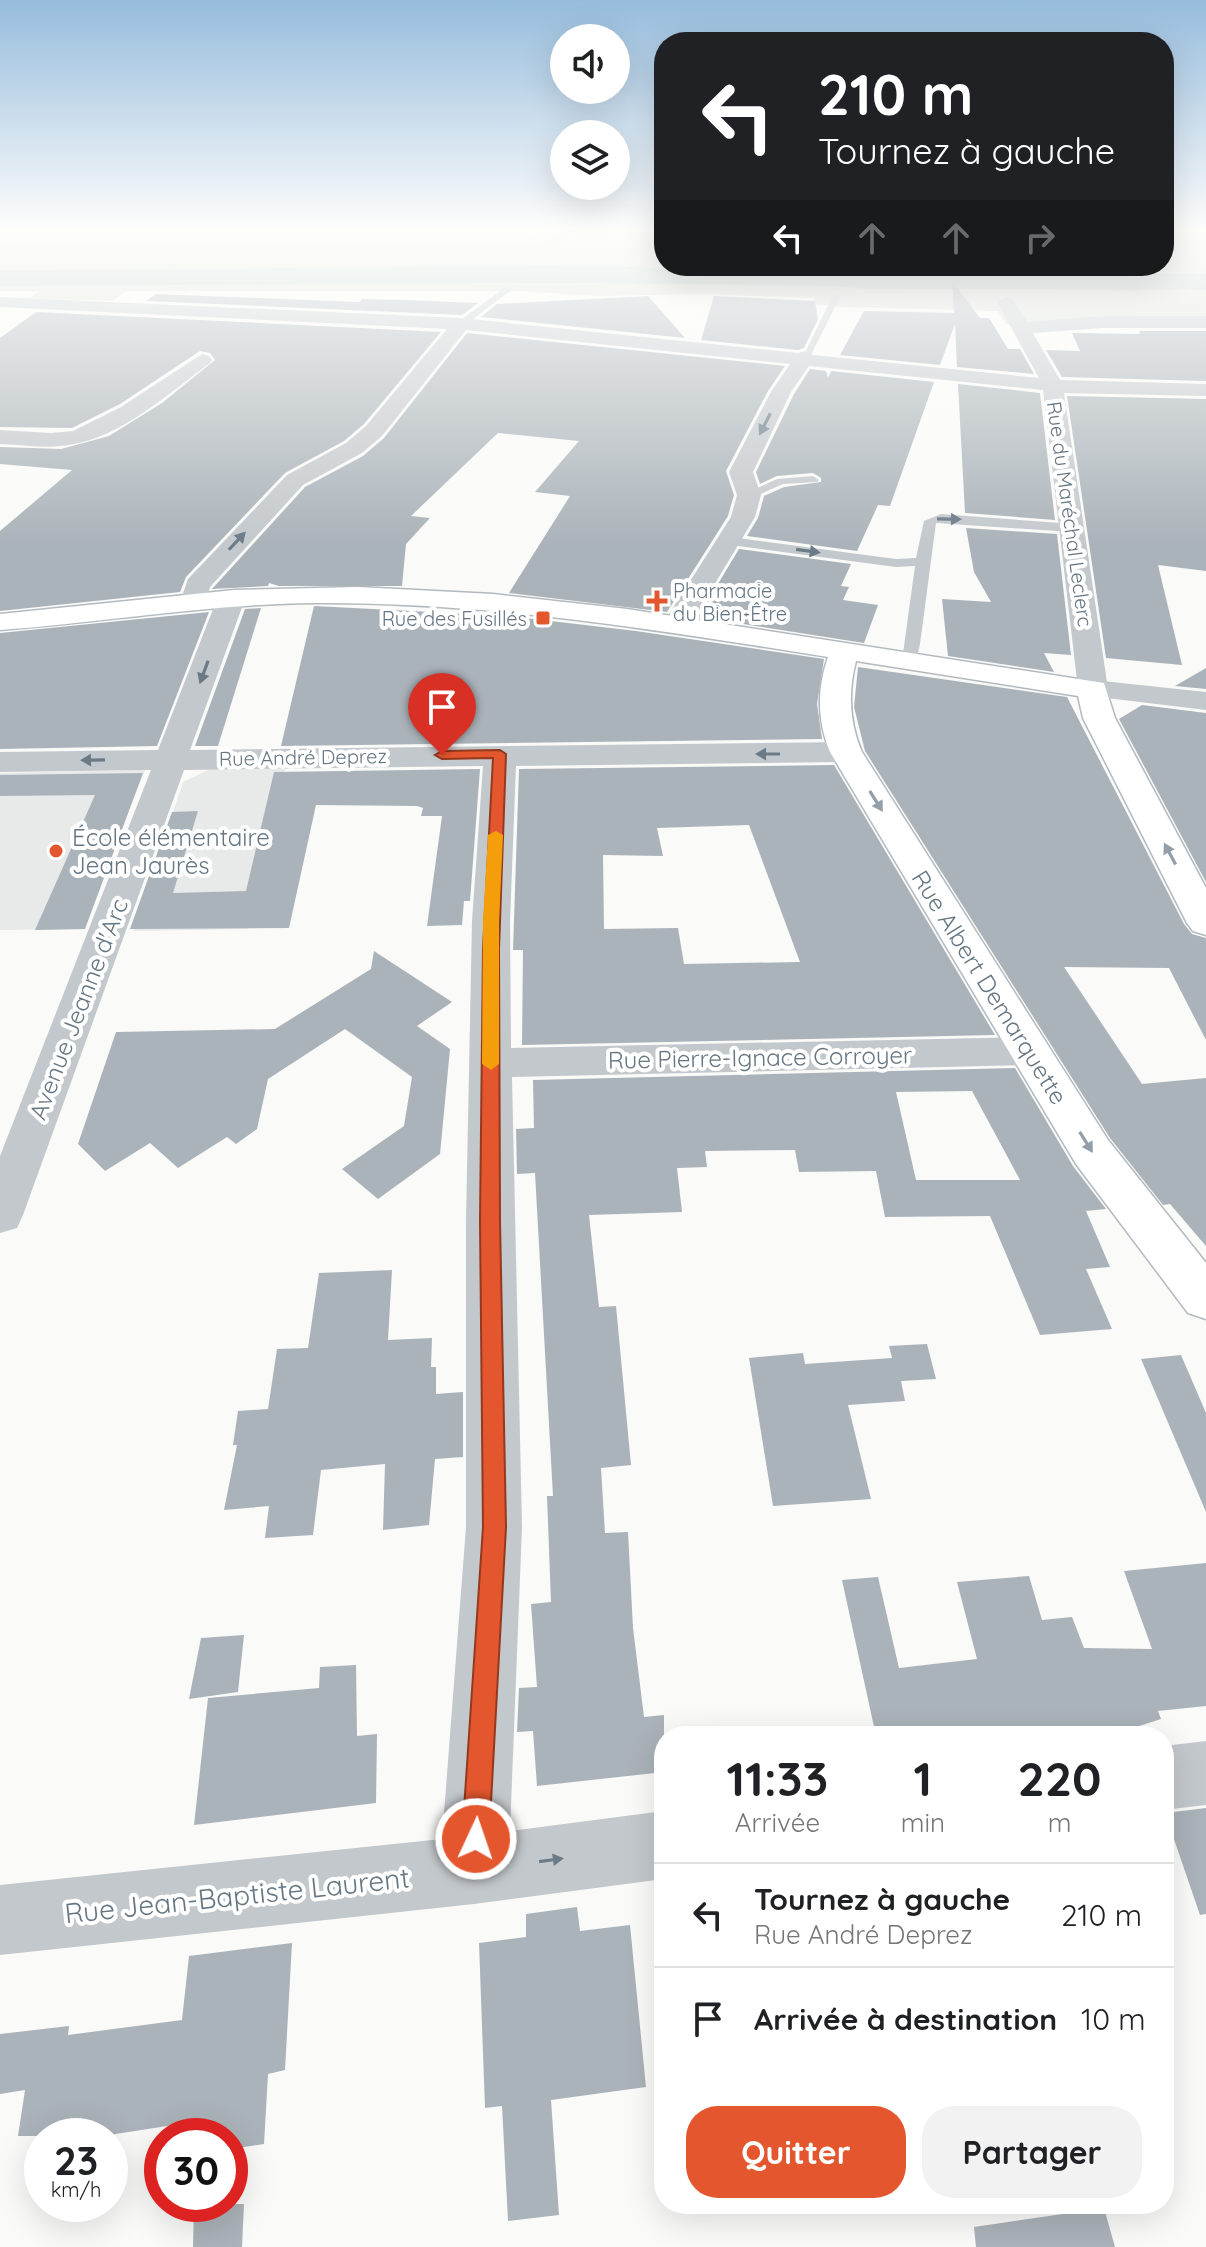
<!DOCTYPE html>
<html lang="fr">
<meta charset="utf-8">
<style>
:root{--surface:#fff;--page:#f2f2f2;--text:#202124;--muted:#757577;--line:#e0e0e0;--accent:#e4572e}
body{margin:0;font-family:Quicksand,sans-serif;background:var(--page);color:var(--text);height:100vh;display:flex;flex-direction:column;font-size:30px;white-space:nowrap}
*{box-sizing:border-box;margin:0}
p{font-size:26px;color:var(--muted)}
.icon{flex:none;width:44px;height:44px;fill:none;stroke:currentColor;stroke-width:2;stroke-linecap:round;stroke-linejoin:round}
.map{position:relative;flex:1;overflow:hidden}
.sheet{position:absolute;left:654px;top:1726px;width:520px;height:488px;display:flex;flex-direction:column;background:var(--surface);border-radius:32px;box-shadow:0 8px 32px #0002}
.sheet>*{flex:none}
.top-card{position:absolute;left:654px;top:32px;width:520px;height:244px;border-radius:32px;box-shadow:0 8px 32px #0002;background:#202124;color:#fff;overflow:hidden}
.controls{position:absolute;left:550px;top:24px;display:grid;gap:16px}
.controls a{display:grid;place-items:center;width:80px;height:80px;border-radius:50%;background:var(--surface);box-shadow:0 8px 32px #0002;font-size:40px}
.speed{position:absolute;left:24px;top:2118px;display:flex;gap:16px;font-size:40px;font-weight:700;text-align:center}
.speed>*{display:grid;place-content:center;width:104px;height:104px;border-radius:50%;background:var(--surface);box-shadow:0 8px 32px #0002;line-height:1}
.speed small{font-size:20px;font-weight:400}
.speed .limit{border:12px solid #d22;background:#fff;color:#111}
.pin{position:absolute;display:grid;place-items:center;width:68px;height:68px;color:#fff;margin:-82px -34px;border-radius:50% 50% 50% 0;rotate:-45deg;box-shadow:0 0 8px #0007}
.pin .icon{rotate:45deg}
.me{position:absolute;width:88px;margin:-44px;rotate:3deg;stroke-linejoin:round;filter:drop-shadow(0 0 6px #0008)}
.turn{display:flex;align-items:center;gap:28px;height:168px;padding:0 32px;font-size:36px}
.turn .icon{width:104px;height:104px;stroke-width:2.5}
.turn b{display:block;font-size:56px;line-height:68px}
.lanes{display:flex;align-items:center;height:76px;padding:0 32px;background:#0003;justify-content:center;gap:40px;direction:ltr}
.lanes .off{opacity:.35}
.eta{display:flex;justify-content:space-evenly;align-items:center;height:136px;text-align:center}
.eta b{font-size:48px;font-weight:700;line-height:56px}
.primary-button{display:flex;gap:16px;margin-top:auto;padding:16px 32px}
.primary-button a{flex:1;height:92px;border-radius:32px;background:var(--accent);color:#fff;font-size:32px;font-weight:700;line-height:92px;text-align:center}
.primary-button a+a{background:var(--page);color:var(--text)}
ul{padding:0;list-style:none}
li{display:flex;align-items:center;gap:24px;height:104px;padding:0 32px;border-top:2px solid var(--line)}
li div{flex:1}
li b{display:block;font-size:30px}
li em{font-style:normal}
.map>svg:first-child{display:block}
</style>
<div class="map">
<svg width="1206" height="2247" viewBox="0 0 1206 2247">
<rect width="100%" height="100%" fill="#fafaf8"/>
<path fill="#e8e9e9" d="M 210,769 L 285,769 L 248,929 L 133,931 L 183,782 Z
M 145,770 L 82,929 L 0,930 L 0,773 Z"/>
<path fill="#dadfd7" d="M 0,231 L 664,231 L 664,266 L 1164,266 L 1164,231 L 1206,231 L 1206,320 L 1006,324 L 998,311 L 840,307 L 816,304 L 814,298 L 703,294 L 598,296 L 519,291 L 126,291 L 112,301 L 30,298 L 40,291 L 0,291 Z"/>
<path fill="#bbc7cb" d="M 547,266 L 1206,274 L 1206,290 L 864,289 L 837,286 L 558,283 L 0,286 L 0,270 Z"/>
<g fill="none" stroke-linecap="round" stroke-linejoin="round">
<path fill="#bbc7cb" fill-rule="evenodd" d="M 547,231 L 554,231 L 526,244 L 522,243 Z"/>
</g>
<path fill="#aab3b9" fill-rule="evenodd" d="M 952,281 L 980,318 L 989,318 L 1008,349 L 1020,349 L 1034,374 L 957,367 L 955,324 L 940,365 L 840,355 L 864,311 L 954,313 Z
M 156,294 L 359,302 L 362,299 L 407,300 L 478,303 L 462,315 L 146,301 Z
M 648,296 L 685,338 L 481,317 L 497,304 Z
M 714,296 L 815,301 L 818,319 L 804,348 L 798,350 L 701,340 Z
M 36,312 L 441,332 L 364,424 L 344,441 L 285,473 L 186,577 L 180,592 L 0,611 L 0,531 L 72,470 L 0,464 L 0,447 L 61,449 L 109,436 L 162,403 L 215,360 L 210,353 L 200,351 L 120,404 L 72,428 L 0,427 L 0,338 Z
M 1139,331 L 1206,331 L 1206,381 L 1062,377 L 1046,350 L 1080,351 L 1072,333 L 1140,334 Z
M 467,333 L 785,366 L 768,391 L 726,471 L 734,495 L 728,516 L 667,612 L 509,593 L 570,496 L 535,492 L 579,441 L 498,433 L 411,516 L 430,518 L 406,544 L 402,586 L 279,586 L 269,583 L 268,586 L 212,589 L 305,487 L 363,456 L 384,438 Z
M 810,369 L 826,371 L 828,378 L 831,371 L 934,382 L 890,506 L 878,505 L 857,551 L 747,536 L 758,518 L 764,496 L 784,487 L 821,482 L 821,478 L 813,473 L 777,476 L 760,484 L 756,472 L 794,394 Z
M 958,384 L 1040,393 L 1055,520 L 965,513 Z
M 1067,396 L 1206,399 L 1206,571 L 1158,565 L 1182,665 L 1106,658 Z
M 966,528 L 1057,534 L 1071,655 L 1044,653 L 1054,672 L 948,656 L 942,599 L 991,602 L 974,572 Z
M 739,549 L 851,564 L 841,586 L 849,587 L 843,600 L 878,605 L 864,643 L 698,617 Z
M 314,606 L 508,616 L 636,631 L 824,659 L 817,704 L 822,739 L 281,746 Z
M 261,608 L 218,746 L 195,746 L 245,609 Z
M 209,612 L 157,746 L 0,749 L 0,633 Z
M 858,667 L 1067,697 L 1184,924 L 1192,934 L 1206,938 L 1206,1040 L 1169,968 L 1064,967 L 1142,1084 L 1206,1078 L 1206,1246 L 1170,1204 L 1163,1205 L 1110,1138 L 865,751 L 854,707 Z
M 1206,668 L 1206,689 L 1175,686 Z
M 1142,705 L 1206,713 L 1206,882 L 1119,719 Z
M 834,765 L 995,1035 L 522,1045 L 523,950 L 513,950 L 519,769 ZM 749,825 L 800,962 L 684,964 L 678,928 L 604,929 L 603,855 L 663,856 L 657,828 Z
M 480,769 L 470,901 L 464,901 L 462,925 L 427,926 L 442,816 L 421,816 L 423,808 L 417,806 L 316,805 L 289,928 L 130,929 L 172,812 L 198,811 L 173,893 L 246,891 L 274,772 Z
M 143,773 L 85,929 L 35,930 L 95,795 L 0,796 L 0,775 Z
M 374,951 L 452,1002 L 417,1026 L 450,1049 L 440,1154 L 378,1199 L 342,1169 L 404,1126 L 412,1077 L 345,1029 L 268,1079 L 257,1129 L 236,1144 L 227,1137 L 178,1168 L 150,1143 L 105,1171 L 78,1144 L 116,1032 L 275,1029 L 371,969 Z
M 1015,1068 L 1073,1166 L 1106,1209 L 1086,1211 L 1110,1267 L 1086,1269 L 1112,1329 L 1040,1335 L 990,1216 L 885,1217 L 876,1171 L 799,1172 L 795,1150 L 705,1151 L 707,1167 L 677,1168 L 682,1212 L 589,1215 L 599,1307 L 616,1306 L 631,1465 L 601,1468 L 605,1533 L 628,1532 L 633,1628 L 644,1717 L 664,1715 L 664,1772 L 537,1786 L 533,1731 L 517,1732 L 519,1688 L 537,1687 L 531,1604 L 551,1602 L 547,1496 L 553,1496 L 535,1173 L 517,1174 L 516,1129 L 534,1128 L 533,1080 ZM 972,1091 L 1020,1180 L 916,1180 L 896,1092 Z
M 392,1270 L 388,1340 L 432,1338 L 431,1367 L 436,1367 L 436,1394 L 463,1392 L 463,1457 L 435,1459 L 429,1525 L 383,1530 L 385,1464 L 321,1470 L 313,1535 L 265,1538 L 269,1506 L 224,1510 L 237,1445 L 233,1445 L 238,1411 L 268,1409 L 277,1349 L 308,1348 L 319,1273 Z
M 927,1344 L 936,1379 L 901,1381 L 905,1401 L 848,1405 L 871,1499 L 773,1506 L 749,1358 L 803,1353 L 805,1364 L 892,1358 L 889,1346 Z
M 1181,1355 L 1206,1413 L 1206,1512 L 1141,1359 Z
M 1206,1563 L 1206,1706 L 1158,1711 L 1161,1719 L 1108,1736 L 876,1736 L 842,1580 L 878,1577 L 899,1668 L 977,1659 L 957,1582 L 1029,1576 L 1042,1620 L 1072,1617 L 1084,1648 L 1152,1649 L 1124,1571 Z
M 244,1635 L 238,1692 L 189,1699 L 201,1638 Z
M 356,1665 L 357,1736 L 377,1734 L 376,1803 L 194,1825 L 208,1698 L 319,1688 L 320,1667 Z
M 1206,1808 L 1206,1914 L 1200,1915 L 1165,1813 Z
M 577,1907 L 580,1931 L 630,1925 L 646,2087 L 551,2100 L 559,2215 L 508,2221 L 502,2106 L 485,2108 L 479,1943 L 526,1937 L 526,1914 Z
M 292,1943 L 285,2070 L 268,2074 L 264,2144 L 230,2149 L 230,2136 L 185,2136 L 186,2123 L 103,2136 L 18,2136 L 25,2090 L 0,2094 L 0,2034 L 69,2026 L 68,2035 L 182,2020 L 189,1956 Z
M 194,2204 L 244,2204 L 242,2247 L 193,2247 Z
M 1104,2208 L 1115,2247 L 976,2247 L 974,2227 Z"/>
<g fill="none" stroke-linecap="round" stroke-linejoin="round">
<g stroke="#b3babf" stroke-width="3">
<path id="secondary" d="M 358,587 L 493,594 L 627,609 L 1104,683 L 1115,718 L 1206,888 L 1206,935 L 1193,931 L 1187,923 L 1083,718 L 1078,696 L 856,661 C 848,692 849,722 862,752 L 1108,1140 L 1206,1263 L 1206,1319 L 1188,1313 L 1076,1164 L 830,752 C 817,721 817,688 828,657 C 658,630 488,602 315,603 C 209,604 105,622 0,630 L 0,614 L 234,590 Z"/>
</g>
<path fill="#c3c8cc" fill-rule="evenodd" d="M 568,231 L 579,231 L 547,247 L 526,250 L 0,250 L 0,246 L 526,246 L 542,243 Z
M 507,286 L 514,288 L 464,326 L 458,326 L 458,322 Z
M 833,295 L 840,297 L 810,357 L 802,359 Z
M 813,476 L 819,480 L 817,482 L 783,484 L 749,499 L 743,495 L 777,479 Z
M 941,514 L 1073,524 L 1079,528 L 1073,532 L 936,523 L 920,644 L 916,661 L 909,665 L 902,661 L 915,566 L 896,567 L 731,545 L 725,541 L 731,537 L 896,559 L 916,558 L 924,521 Z"/>
<path fill="#c3c8cc" fill-rule="evenodd" d="M 0,297 L 461,318 L 798,353 L 805,351 L 813,355 L 1039,378 L 997,302 L 1006,297 L 1012,298 L 1027,322 L 1103,316 L 1206,316 L 1206,328 L 1103,328 L 1033,333 L 1060,380 L 1206,384 L 1206,396 L 1064,393 L 1108,689 L 1104,695 L 1093,698 L 1082,695 L 1078,689 L 1043,390 L 809,366 L 791,392 L 753,472 L 761,495 L 755,517 L 690,625 L 686,631 L 676,633 L 666,631 L 662,625 L 731,517 L 737,495 L 729,472 L 771,392 L 790,364 L 466,330 L 382,436 L 362,453 L 303,485 L 210,587 L 204,608 L 194,610 L 184,608 L 180,602 L 188,579 L 287,475 L 346,443 L 366,426 L 447,329 L 0,307 Z
M 202,354 L 209,356 L 212,360 L 209,364 C 167,394 122,437 69,445 C 46,449 23,445 0,444 L 0,430 L 51,433 L 73,431 L 121,407 Z
M 231,591 L 241,593 L 245,599 L 190,750 L 846,742 L 857,745 L 862,752 L 857,759 L 846,762 L 516,766 L 510,921 L 511,1048 L 1028,1037 L 1043,1041 L 1049,1051 L 1043,1061 L 1028,1065 L 512,1077 L 522,1527 L 510,1831 L 664,1811 L 664,1879 L 474,1904 L 0,1955 L 0,1885 L 442,1839 L 466,1527 L 466,1221 L 472,921 L 483,766 L 184,770 L 23,1215 L 17,1228 L 0,1233 L 0,1156 L 151,770 L 0,772 L 0,752 L 158,750 L 217,599 L 221,593 Z
M 1206,1741 L 1206,1805 L 1164,1810 L 1164,1746 Z"/>
<path fill="#c3c8cc" fill-rule="evenodd" d="M 1093,680 L 1206,692 L 1206,710 L 1082,695 L 1078,689 L 1082,683 Z"/>
<use href="#secondary" fill="#fff" fill-rule="evenodd"/>
</g>
<defs><path id="oneway-solid" d="M-6-.8H1V-3.2L6.5 0L1 3.2V.8H-6Z" transform="scale(2)"/></defs>
<g fill="#6a7a87">
<use href="#oneway-solid" transform="translate(765 424) rotate(117)"/>
<use href="#oneway-solid" transform="translate(949 519) rotate(1)"/>
<use href="#oneway-solid" transform="translate(237 541) rotate(-47)"/>
<use href="#oneway-solid" transform="translate(808 551) rotate(8)"/>
<use href="#oneway-solid" transform="translate(204 672) rotate(110)"/>
<use href="#oneway-solid" transform="translate(768 754) rotate(180)"/>
<use href="#oneway-solid" transform="translate(93 760) rotate(179)"/>
<use href="#oneway-solid" transform="translate(551 1860) rotate(-8)"/>
</g>
<g fill="#939fa8">
<use href="#oneway-solid" transform="translate(876 801) rotate(58)"/>
<use href="#oneway-solid" transform="translate(1170 854) rotate(-118)"/>
<use href="#oneway-solid" transform="translate(1086 1142) rotate(58)"/>
</g>
<linearGradient id="sky" x2="0" y2="1"><stop stop-color="#96bcdc"/><stop offset="0.42" stop-color="#fdfdfc"/><stop offset="1" stop-color="#fdfdfc" stop-opacity="0"/></linearGradient>
<rect width="1206" height="546" fill="url(#sky)"/>
<path fill="#e4572e" stroke="#94391e" stroke-width="2" d="M 500,750 L 506,754 L 499,949 L 500,1221 L 506,1527 L 489,1839 L 485,1849 L 476,1853 L 466,1849 L 462,1839 L 483,1527 L 480,1221 L 483,949 L 493,758 L 442,759 L 435,755 L 442,751 Z"/>
<path fill="#f59e0b" d="M 496,831 L 503,835 L 499,921 L 499,1064 L 491,1070 L 482,1064 L 483,921 L 488,835 Z"/>
<g fill="#e4572e" stroke="#fff" stroke-width="3">
<path d="M653 589h8v8h8v8h-8v8h-8v-8h-8v-8h8z"/>
<rect x="535" y="610" width="16" height="16" rx="4"/>
<circle cx="56" cy="851" r="8"/>
</g>
<g text-anchor="middle" dominant-baseline="central" stroke-width="8" stroke-linejoin="round" paint-order="stroke">
<g font-size="20" fill="#657683" stroke="#fff">
<text transform="translate(1070 514) rotate(82)">Rue du Maréchal Leclerc</text>
<text transform="translate(303 757) rotate(-1)">Rue André Deprez</text>
</g>
<g font-size="20" fill="#657683" stroke="#fff" text-anchor="start">
<text x="673" y="590">Pharmacie<tspan x="673" dy="23">du Bien-Être</tspan></text>
<text x="527" y="618" text-anchor="end">Rue des Fusillés</text>
</g>
<g font-size="24" fill="#657683" stroke="#fff" text-anchor="start">
<text x="72" y="837">École élémentaire<tspan x="72" dy="28">Jean Jaurès</tspan></text>
</g>
<g font-size="24" fill="#657683" stroke="#fff">
<text transform="translate(990 987) rotate(58)">Rue Albert Demarquette</text>
<text transform="translate(78 1009) rotate(-69)">Avenue Jeanne d'Arc</text>
<text transform="translate(760 1057) rotate(-1)">Rue Pierre-Ignace Corroyer</text>
</g>
<g font-size="28" fill="#657683" stroke="#fff">
<text transform="translate(237 1895) rotate(-6)">Rue Jean-Baptiste Laurent</text>
</g>
</g>
</svg>
<div class="controls">
<a><svg class="icon" aria-label="sound" viewBox="0 0 24 24"><path d="M4 9h4l5-4v14l-5-4H4zM17 9q2 3 0 6"/></svg></a>
<a><svg class="icon" aria-label="layers" viewBox="0 0 24 24"><path d="M12 4l9 5-9 5-9-5zM3 14l9 5 9-5"/></svg></a>
</div>
<div class="speed"><div>23<small>km/h</small></div><div class="limit">30</div></div>
<div class="pin" style="left:442px;top:755px;background:#d93025"><svg class="icon" aria-label="arrive" viewBox="0 0 24 24"><path d="M6 21V4h12l-3 4 3 4H6"/></svg></div>
<svg class="me" style="left:476px;top:1839px" viewBox="-20 -20 40 40"><circle r="17" fill="#e4572e" stroke="#fff" stroke-width="3"/><path d="M0-11L8 9 0 5-8 9z" fill="#fff"/></svg>
<div class="top-card">
<div class="turn"><svg class="icon" aria-label="left" viewBox="0 0 24 24"><path d="M17 20v-9H6M10 6l-5 5 5 5"/></svg><div><b>210 m</b>Tournez à gauche</div></div>
<div class="lanes"><svg class="icon" aria-label="left" viewBox="0 0 24 24"><path d="M17 20v-9H6M10 6l-5 5 5 5"/></svg><svg class="icon off" aria-label="ahead" viewBox="0 0 24 24"><path d="M12 20V5M6 11l6-6 6 6"/></svg><svg class="icon off" aria-label="ahead" viewBox="0 0 24 24"><path d="M12 20V5M6 11l6-6 6 6"/></svg><svg class="icon off" aria-label="right" viewBox="0 0 24 24"><path d="M7 20v-9h11M14 6l5 5-5 5"/></svg></div>
</div>
<section class="sheet">
<div class="eta">
<div><b>11:33</b><p>Arrivée</p></div>
<div><b>1</b><p>min</p></div>
<div><b>220</b><p>m</p></div>
</div>
<ul>
<li><svg class="icon" aria-label="left" viewBox="0 0 24 24"><path d="M17 20v-9H6M10 6l-5 5 5 5"/></svg><div><b>Tournez à gauche</b><p>Rue André Deprez</p></div><em>210 m</em></li>
<li><svg class="icon" aria-label="arrive" viewBox="0 0 24 24"><path d="M6 21V4h12l-3 4 3 4H6"/></svg><div><b>Arrivée à destination</b></div><em>10 m</em></li>
</ul>
<div class="primary-button"><a>Quitter</a><a>Partager</a></div>
</section>
</div>
